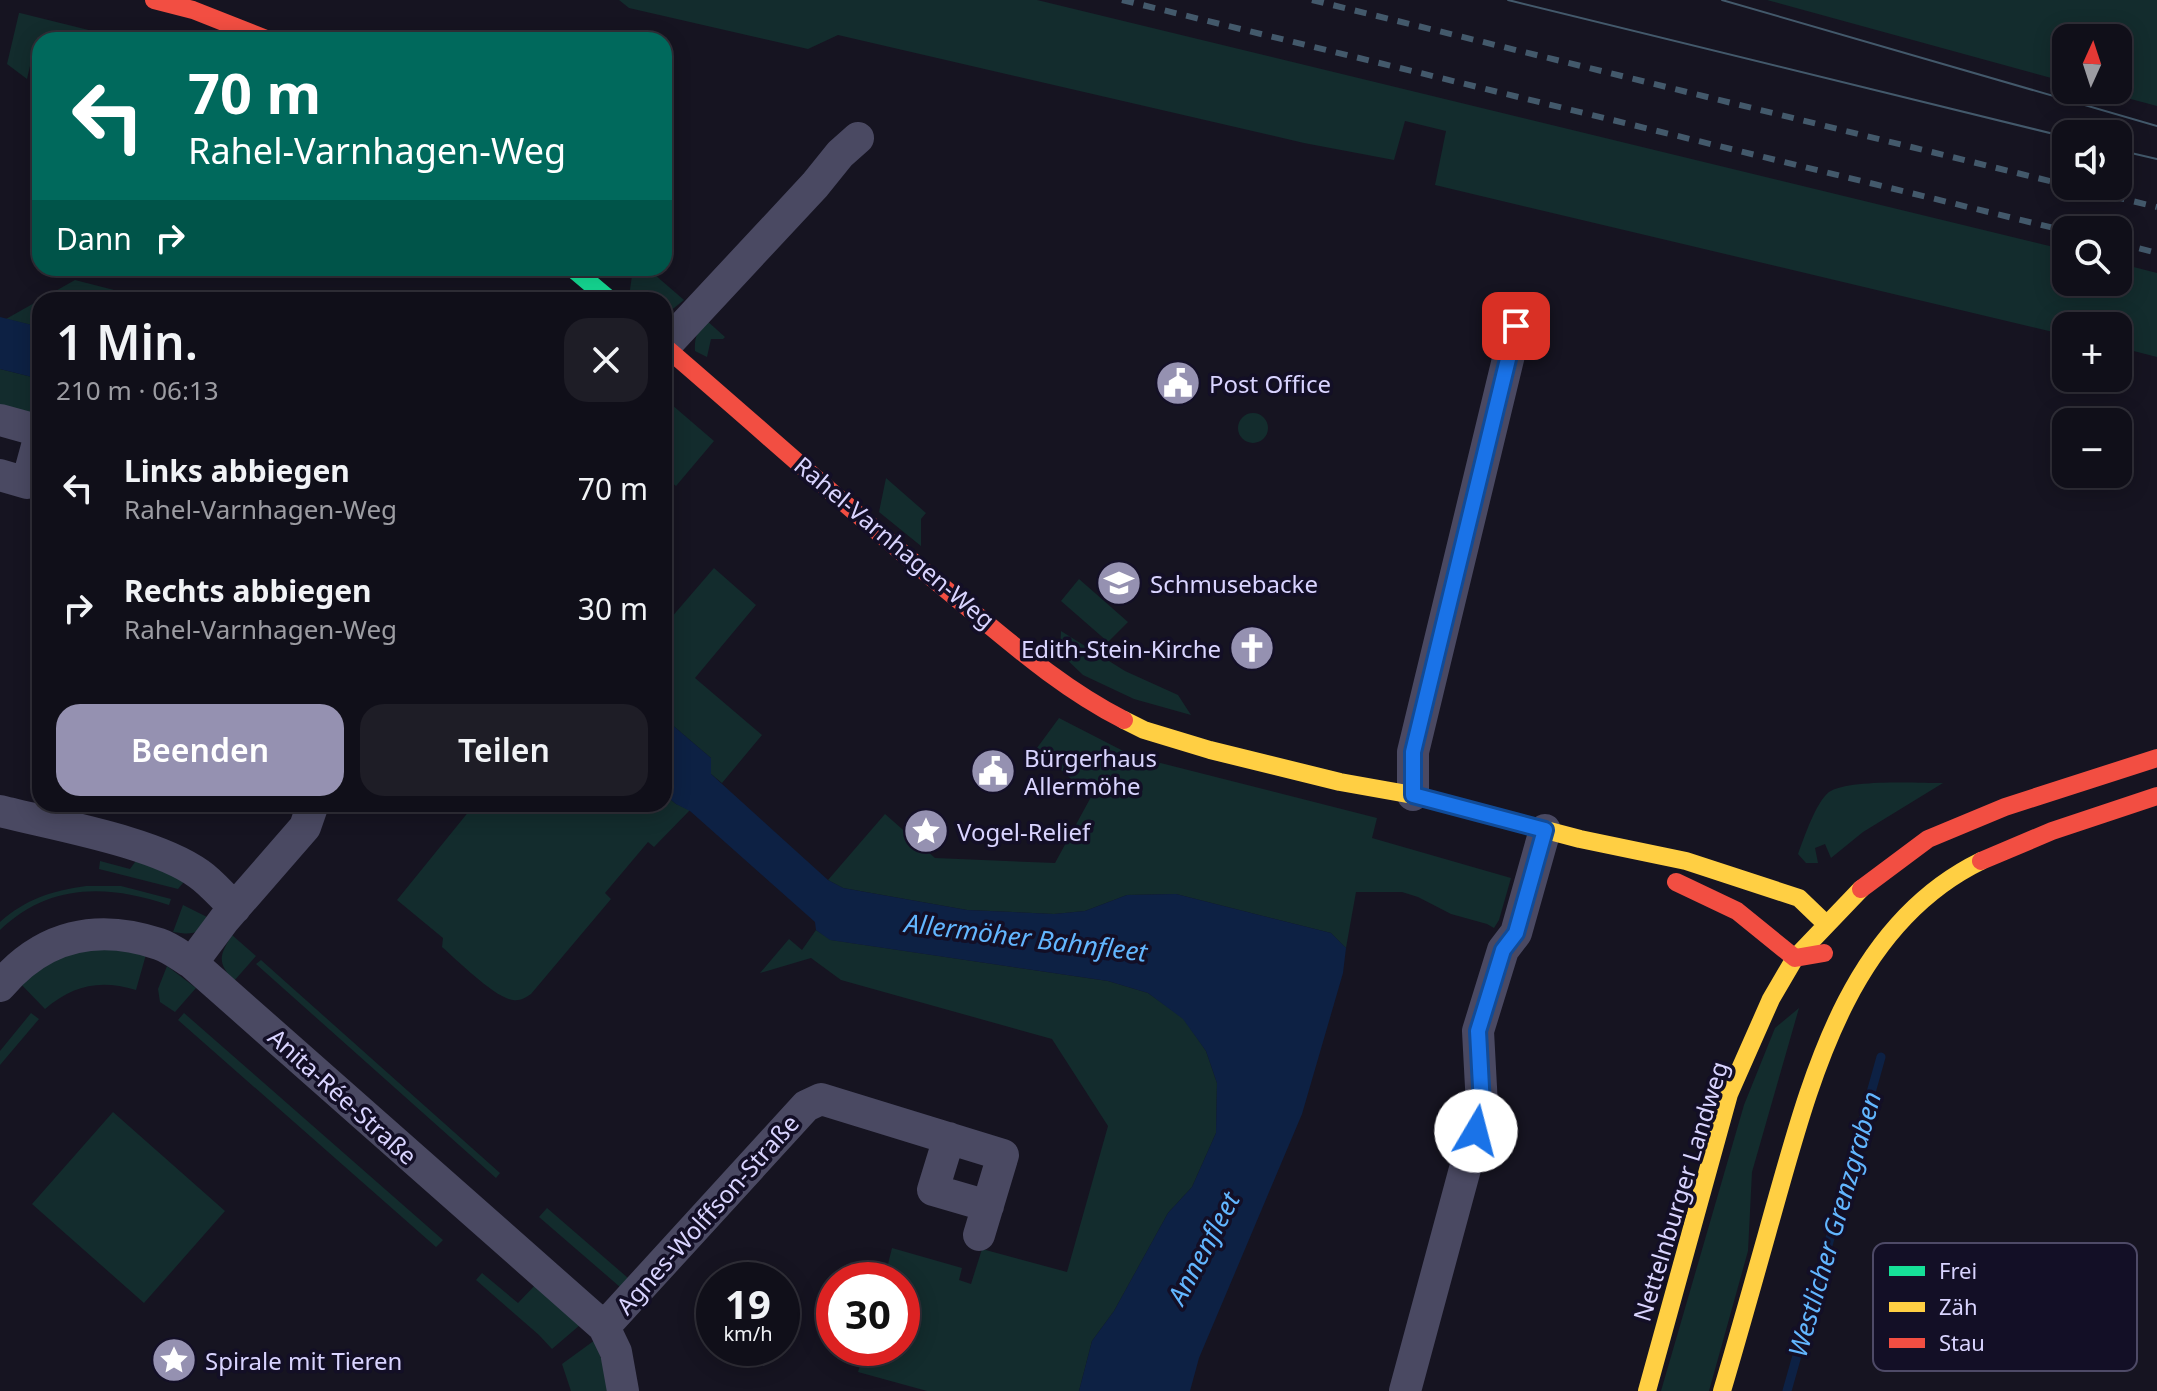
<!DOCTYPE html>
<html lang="de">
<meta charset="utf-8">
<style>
:root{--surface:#100f19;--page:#1e1d26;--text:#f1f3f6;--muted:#9c9ca2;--line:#302f38;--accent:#9591b1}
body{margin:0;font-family:"Noto Sans",sans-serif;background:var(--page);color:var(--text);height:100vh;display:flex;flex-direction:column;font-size:30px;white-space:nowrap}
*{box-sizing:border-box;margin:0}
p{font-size:26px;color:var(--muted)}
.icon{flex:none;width:44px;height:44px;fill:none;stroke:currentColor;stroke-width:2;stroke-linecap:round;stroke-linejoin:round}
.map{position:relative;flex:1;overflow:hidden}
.panel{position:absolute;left:32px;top:292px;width:640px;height:520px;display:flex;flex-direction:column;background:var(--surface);border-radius:24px;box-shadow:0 4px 20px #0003,0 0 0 2px var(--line)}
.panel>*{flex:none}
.hud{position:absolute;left:32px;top:32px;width:640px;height:244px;border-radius:24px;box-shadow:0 4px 20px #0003,0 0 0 2px var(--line);background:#00695c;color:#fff;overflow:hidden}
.needle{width:52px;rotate:3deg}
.tools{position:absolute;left:2052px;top:24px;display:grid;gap:16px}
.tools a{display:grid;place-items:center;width:80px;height:80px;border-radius:16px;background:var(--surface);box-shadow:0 4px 20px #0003,0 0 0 2px var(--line);font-size:40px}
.speed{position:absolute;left:696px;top:1262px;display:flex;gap:16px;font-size:40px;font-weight:700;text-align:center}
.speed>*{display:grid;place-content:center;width:104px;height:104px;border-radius:50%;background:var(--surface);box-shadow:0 4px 20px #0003,0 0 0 2px var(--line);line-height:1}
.speed small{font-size:20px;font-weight:400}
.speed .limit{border:12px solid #d22;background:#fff;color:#111}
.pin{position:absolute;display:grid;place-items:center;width:68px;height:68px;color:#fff;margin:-34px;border-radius:16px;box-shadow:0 4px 12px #0006}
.me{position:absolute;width:88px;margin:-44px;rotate:8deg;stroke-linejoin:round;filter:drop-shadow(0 0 6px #0008)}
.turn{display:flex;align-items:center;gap:28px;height:168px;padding:0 24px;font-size:36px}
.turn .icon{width:104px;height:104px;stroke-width:2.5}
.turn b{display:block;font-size:56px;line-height:68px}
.then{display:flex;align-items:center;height:76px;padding:0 24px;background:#0003;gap:16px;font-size:30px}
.round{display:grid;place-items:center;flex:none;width:84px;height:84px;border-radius:24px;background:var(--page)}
.headline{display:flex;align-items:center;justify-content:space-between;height:136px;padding:0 24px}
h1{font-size:48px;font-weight:600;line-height:60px}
.action{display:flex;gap:16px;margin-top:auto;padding:16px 24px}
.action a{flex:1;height:92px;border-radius:24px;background:var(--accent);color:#fff;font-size:32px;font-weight:600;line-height:92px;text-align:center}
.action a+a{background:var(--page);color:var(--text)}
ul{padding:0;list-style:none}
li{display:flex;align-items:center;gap:24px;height:120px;padding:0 24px}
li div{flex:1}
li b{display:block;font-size:30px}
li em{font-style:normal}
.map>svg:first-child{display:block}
</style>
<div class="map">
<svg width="2157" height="1391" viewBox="0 0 2157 1391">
<rect width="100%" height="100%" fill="#161421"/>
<path fill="#132c2d" d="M 619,0 L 1037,0 L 2066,250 L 2066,282 L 2118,282 L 2118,263 L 2157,273 L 2157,357 L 2118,347 L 2118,326 L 2066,326 L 2066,335 L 1435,185 L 1446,131 L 1405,121 L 1394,160 L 1304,143 L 838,35 L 808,49 L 629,8 Z
M 1767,0 L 2157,0 L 2157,106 L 2097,90 L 2118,90 L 2118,38 L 2066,38 L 2066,82 Z
M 19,13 L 20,13 L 129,40 L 40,40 L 40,59 L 32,57 L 27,79 L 7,64 Z
M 633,268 L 647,268 L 684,300 L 664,316 L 664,300 L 632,300 L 629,297 Z
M 75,280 L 153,300 L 40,300 L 40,327 L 6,319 Z
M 706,320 L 725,337 L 723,339 L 711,339 L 707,357 L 695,351 C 694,337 698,330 706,320 Z
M 0,369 L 40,379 L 40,424 L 0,414 Z
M 664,398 L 714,441 L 676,486 L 664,476 Z
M1238 428a15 15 0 1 1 30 0a15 15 0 1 1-30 0Z
M 886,478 L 926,513 L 921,519 L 921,546 L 879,512 Z
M 714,568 L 756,605 L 695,678 L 762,735 L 722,783 L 711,774 L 711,758 L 664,718 L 664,626 Z
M 1079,579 L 1128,622 L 1108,642 L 1061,601 Z
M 1061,631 L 1125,671 L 1178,695 L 1191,715 L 1134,699 L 1083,675 L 1060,653 Z
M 1059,718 L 1133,756 L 1377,818 L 1372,838 L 1511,878 L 1499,920 L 1494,928 L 1487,924 L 1451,914 L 1418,897 L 1402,892 L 1356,892 L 1346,948 L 1331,933 L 1176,894 L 1127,895 L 1085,911 L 1054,914 L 967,910 L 843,888 L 828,880 L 885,814 L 935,858 L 1055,863 L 1091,797 L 1037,748 Z
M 1943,783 L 1863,832 L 1831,858 L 1825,844 L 1815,848 L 1818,863 L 1806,863 L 1798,854 C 1804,838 1816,802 1829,792 C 1848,779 1918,783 1943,783 Z
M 664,794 L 676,804 L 690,810 L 654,847 L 648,842 L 605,893 L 611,899 L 531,994 C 525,998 520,1001 513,1000 C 495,998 457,960 442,947 L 443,938 L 397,900 L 474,805 L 481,809 L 485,804 L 664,804 Z
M 138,858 L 187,878 L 178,889 L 99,869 L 100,861 L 130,869 Z
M 86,886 L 121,886 L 171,899 L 169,905 C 107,884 49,883 0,930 L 0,922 C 26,899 51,891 86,886 Z
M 183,905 L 209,918 C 199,935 192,935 173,932 Z
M 816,930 L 831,940 L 1108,981 L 1148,993 L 1183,1018 L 1206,1051 L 1217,1083 L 1216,1133 L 1192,1187 L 1168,1213 L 1114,1311 L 1092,1341 L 1079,1391 L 927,1391 L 858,1372 L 865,1348 L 902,1348 L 902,1280 L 884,1280 L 892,1248 L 962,1268 L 959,1280 L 971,1284 L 982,1249 L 1067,1272 L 1108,1126 L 1052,1039 L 841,980 L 811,958 L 760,973 L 789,939 L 802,950 Z
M 232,935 L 256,956 L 234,981 C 217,962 219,956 232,935 Z
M 77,942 L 147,951 L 136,990 C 100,979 73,985 45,1009 L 16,979 Z
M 261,960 L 500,1173 L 496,1178 L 256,964 Z
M 167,966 L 196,988 L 175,1012 L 160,1002 L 158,989 Z
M 1799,1008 L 1752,1172 L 1748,1251 L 1709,1391 L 1661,1391 L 1744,1105 L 1775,1028 Z
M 31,1013 L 39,1019 L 0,1065 L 0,1051 Z
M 184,1013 L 443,1240 L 436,1247 L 178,1020 Z
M 113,1112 L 225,1211 L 144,1303 L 32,1204 Z
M 547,1208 L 628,1278 L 620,1287 L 539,1217 Z
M 482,1273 L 518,1303 L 539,1281 L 580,1325 L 552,1349 L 539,1335 L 476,1280 Z
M 595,1340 L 608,1379 L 608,1391 L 571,1391 L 562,1364 Z"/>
<path fill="#0d2144" d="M 0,317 L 40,327 L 40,379 L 0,369 Z
M 664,718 L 711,758 L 711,774 L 828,880 L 843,888 L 967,910 L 1054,914 L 1085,911 L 1127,895 L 1176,894 L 1331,933 L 1346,948 L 1343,973 L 1302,1114 L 1199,1358 L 1190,1391 L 1079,1391 L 1092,1341 L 1114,1311 L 1168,1213 L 1192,1187 L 1216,1133 L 1217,1083 L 1206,1051 L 1183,1019 L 1148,993 L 1108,981 L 830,940 L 816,930 L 815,922 L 690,811 L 676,804 L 664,794 Z"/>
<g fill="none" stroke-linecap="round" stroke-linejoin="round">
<path stroke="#0d2144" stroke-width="9" d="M 1787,1391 L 1881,1057"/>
<path stroke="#4a4962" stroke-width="32" d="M 664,347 L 815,185 L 840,154 L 858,138
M 0,420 L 40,431
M 0,475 L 27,483 L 40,435
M 1413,795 L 1413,752 L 1516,326
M 0,811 C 55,825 155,842 199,874 C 212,883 223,897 235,908
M 192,963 L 224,920 L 305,827 L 313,804
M 0,986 C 43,935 97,923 159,944 C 171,948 182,957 192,963 L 604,1327 L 616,1352 L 623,1391
M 949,1138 L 933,1190 L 988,1206
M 604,1327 L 806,1106 L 821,1099 L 1003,1155 L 979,1235
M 1405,1391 L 1482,1106 L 1478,1031 L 1503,950 L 1516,933 L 1545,830"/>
<path stroke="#16e098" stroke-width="18" d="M 572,268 L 610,300"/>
<path stroke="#ffcf43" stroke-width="18" d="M 1124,720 L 1144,730 L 1210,750 L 1340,782 L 1413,795 L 1580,839 L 1686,861 L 1799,898 L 1825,923
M 1647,1391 L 1729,1094 L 1771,999 L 1795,958 L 1861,889
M 1722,1391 C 1741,1327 1759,1262 1777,1198 C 1813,1071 1852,924 1981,861"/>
<path stroke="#f24e42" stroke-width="18" d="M 154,0 L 193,10 L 269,40
M 664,346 C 763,431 860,519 961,602 C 1013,645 1063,689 1124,720
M 1981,861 L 2052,831 L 2157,796
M 1676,882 L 1737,911 L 1795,958 L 1824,953
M 1861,889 L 1928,839 L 2005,807 L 2157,758"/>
<path stroke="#43596b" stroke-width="2" d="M 1508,0 L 2066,137
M 1722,0 L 2157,126
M 2118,150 L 2157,159"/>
<path stroke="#43596b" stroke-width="6" stroke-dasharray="12 10" stroke-linecap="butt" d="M 1122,0 L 2066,231
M 1312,0 L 2066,185
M 2070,186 L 2157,207
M 2118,243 L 2157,253"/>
</g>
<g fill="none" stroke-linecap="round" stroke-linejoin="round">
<g stroke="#114b97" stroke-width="20">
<path id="route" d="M 1476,1131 L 1482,1106 L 1478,1031 L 1503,950 L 1516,933 L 1545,830 L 1413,795 L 1413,752 L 1516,326"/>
</g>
<use href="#route" stroke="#1a73e8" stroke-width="14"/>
</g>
<defs>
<g id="civic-disc" transform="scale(2.3)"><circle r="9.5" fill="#9591b1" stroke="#130f26"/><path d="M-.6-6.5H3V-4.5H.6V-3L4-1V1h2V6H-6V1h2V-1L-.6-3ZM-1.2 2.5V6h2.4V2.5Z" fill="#fff"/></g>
<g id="school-disc" transform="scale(2.3)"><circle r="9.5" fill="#9591b1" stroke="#130f26"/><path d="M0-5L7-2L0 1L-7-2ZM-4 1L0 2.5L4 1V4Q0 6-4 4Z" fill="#fff"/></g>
<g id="church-disc" transform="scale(2.3)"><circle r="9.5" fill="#9591b1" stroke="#130f26"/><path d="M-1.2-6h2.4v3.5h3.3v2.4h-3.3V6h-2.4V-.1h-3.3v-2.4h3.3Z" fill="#fff"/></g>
<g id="sight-disc" transform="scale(2.3)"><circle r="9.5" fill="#9591b1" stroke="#130f26"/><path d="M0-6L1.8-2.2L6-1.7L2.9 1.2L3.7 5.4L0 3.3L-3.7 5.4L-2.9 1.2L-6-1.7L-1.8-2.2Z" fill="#fff"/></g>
</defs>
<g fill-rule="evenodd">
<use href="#civic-disc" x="1178" y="383"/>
<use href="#school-disc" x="1119" y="583"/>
<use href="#church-disc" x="1252" y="648"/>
<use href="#civic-disc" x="993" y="771"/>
<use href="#sight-disc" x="926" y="831"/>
<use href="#sight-disc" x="174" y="1360"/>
</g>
<g text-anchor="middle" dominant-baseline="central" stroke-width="7" stroke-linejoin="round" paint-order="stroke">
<g font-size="24" fill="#d9d4ff" stroke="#130f26" text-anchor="start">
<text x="1209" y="383">Post Office</text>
<text x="1150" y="583">Schmusebacke</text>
<text x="1221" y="648" text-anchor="end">Edith-Stein-Kirche</text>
<text x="1024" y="757">Bürgerhaus<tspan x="1024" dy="28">Allermöhe</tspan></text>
<text x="957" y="831">Vogel-Relief</text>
<text x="205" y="1360">Spirale mit Tieren</text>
</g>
<g font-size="24" fill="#d9d4ff" stroke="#130f26">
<text transform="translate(895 542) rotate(40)">Rahel-Varnhagen-Weg</text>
<text transform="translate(343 1096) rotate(42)">Anita-Rée-Straße</text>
<text transform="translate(1680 1191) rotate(-73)">Nettelnburger Landweg</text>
<text transform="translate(707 1214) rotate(-48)">Agnes-Wolffson-Straße</text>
</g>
<g font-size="26" font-style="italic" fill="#62b6ff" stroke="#130f26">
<text transform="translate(1026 937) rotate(7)">Allermöher Bahnfleet</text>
<text transform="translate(1834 1224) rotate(-74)">Westlicher Grenzgraben</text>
<text transform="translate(1203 1248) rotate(-62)">Annenfleet</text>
</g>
</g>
<rect x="1873" y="1243" width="264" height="128" rx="12" fill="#130f26" stroke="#4e4a67" stroke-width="2"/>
<rect x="1889" y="1266" width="36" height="10" fill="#16e098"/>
<rect x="1889" y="1302" width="36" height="10" fill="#ffcf43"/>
<rect x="1889" y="1338" width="36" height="10" fill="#f24e42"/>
<g font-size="22" fill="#d9d4ff">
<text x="1939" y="1279">Frei</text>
<text x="1939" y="1315">Zäh</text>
<text x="1939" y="1351">Stau</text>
</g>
</svg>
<div class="tools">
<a><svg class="needle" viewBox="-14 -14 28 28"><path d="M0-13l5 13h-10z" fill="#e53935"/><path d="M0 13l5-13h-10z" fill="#9c9ca2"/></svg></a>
<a><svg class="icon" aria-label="sound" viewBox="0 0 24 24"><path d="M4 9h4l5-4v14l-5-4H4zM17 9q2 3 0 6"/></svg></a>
<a><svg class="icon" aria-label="search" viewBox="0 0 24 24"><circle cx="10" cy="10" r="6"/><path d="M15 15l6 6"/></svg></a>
<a>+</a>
<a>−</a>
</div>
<div class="speed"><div>19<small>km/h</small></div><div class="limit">30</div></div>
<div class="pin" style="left:1516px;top:326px;background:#d93025"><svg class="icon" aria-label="arrive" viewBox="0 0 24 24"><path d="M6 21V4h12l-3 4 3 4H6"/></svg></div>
<svg class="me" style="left:1476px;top:1131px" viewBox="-20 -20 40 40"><circle r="19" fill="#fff"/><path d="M0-13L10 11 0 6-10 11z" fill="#1a73e8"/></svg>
<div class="hud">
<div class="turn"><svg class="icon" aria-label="left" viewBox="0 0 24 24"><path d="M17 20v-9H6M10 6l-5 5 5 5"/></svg><div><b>70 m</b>Rahel-Varnhagen-Weg</div></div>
<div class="then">Dann<svg class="icon" aria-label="right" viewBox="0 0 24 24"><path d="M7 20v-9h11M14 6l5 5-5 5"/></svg></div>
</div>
<section class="panel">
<div class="headline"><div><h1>1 Min.</h1><p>210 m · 06:13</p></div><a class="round"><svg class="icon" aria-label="close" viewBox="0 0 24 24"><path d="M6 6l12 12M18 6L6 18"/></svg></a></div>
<ul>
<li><svg class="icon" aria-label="left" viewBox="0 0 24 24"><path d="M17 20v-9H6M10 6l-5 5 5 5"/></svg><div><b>Links abbiegen</b><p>Rahel-Varnhagen-Weg</p></div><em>70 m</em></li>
<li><svg class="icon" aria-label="right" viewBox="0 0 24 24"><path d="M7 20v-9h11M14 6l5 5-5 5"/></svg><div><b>Rechts abbiegen</b><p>Rahel-Varnhagen-Weg</p></div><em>30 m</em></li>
</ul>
<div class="action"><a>Beenden</a><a>Teilen</a></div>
</section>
</div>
